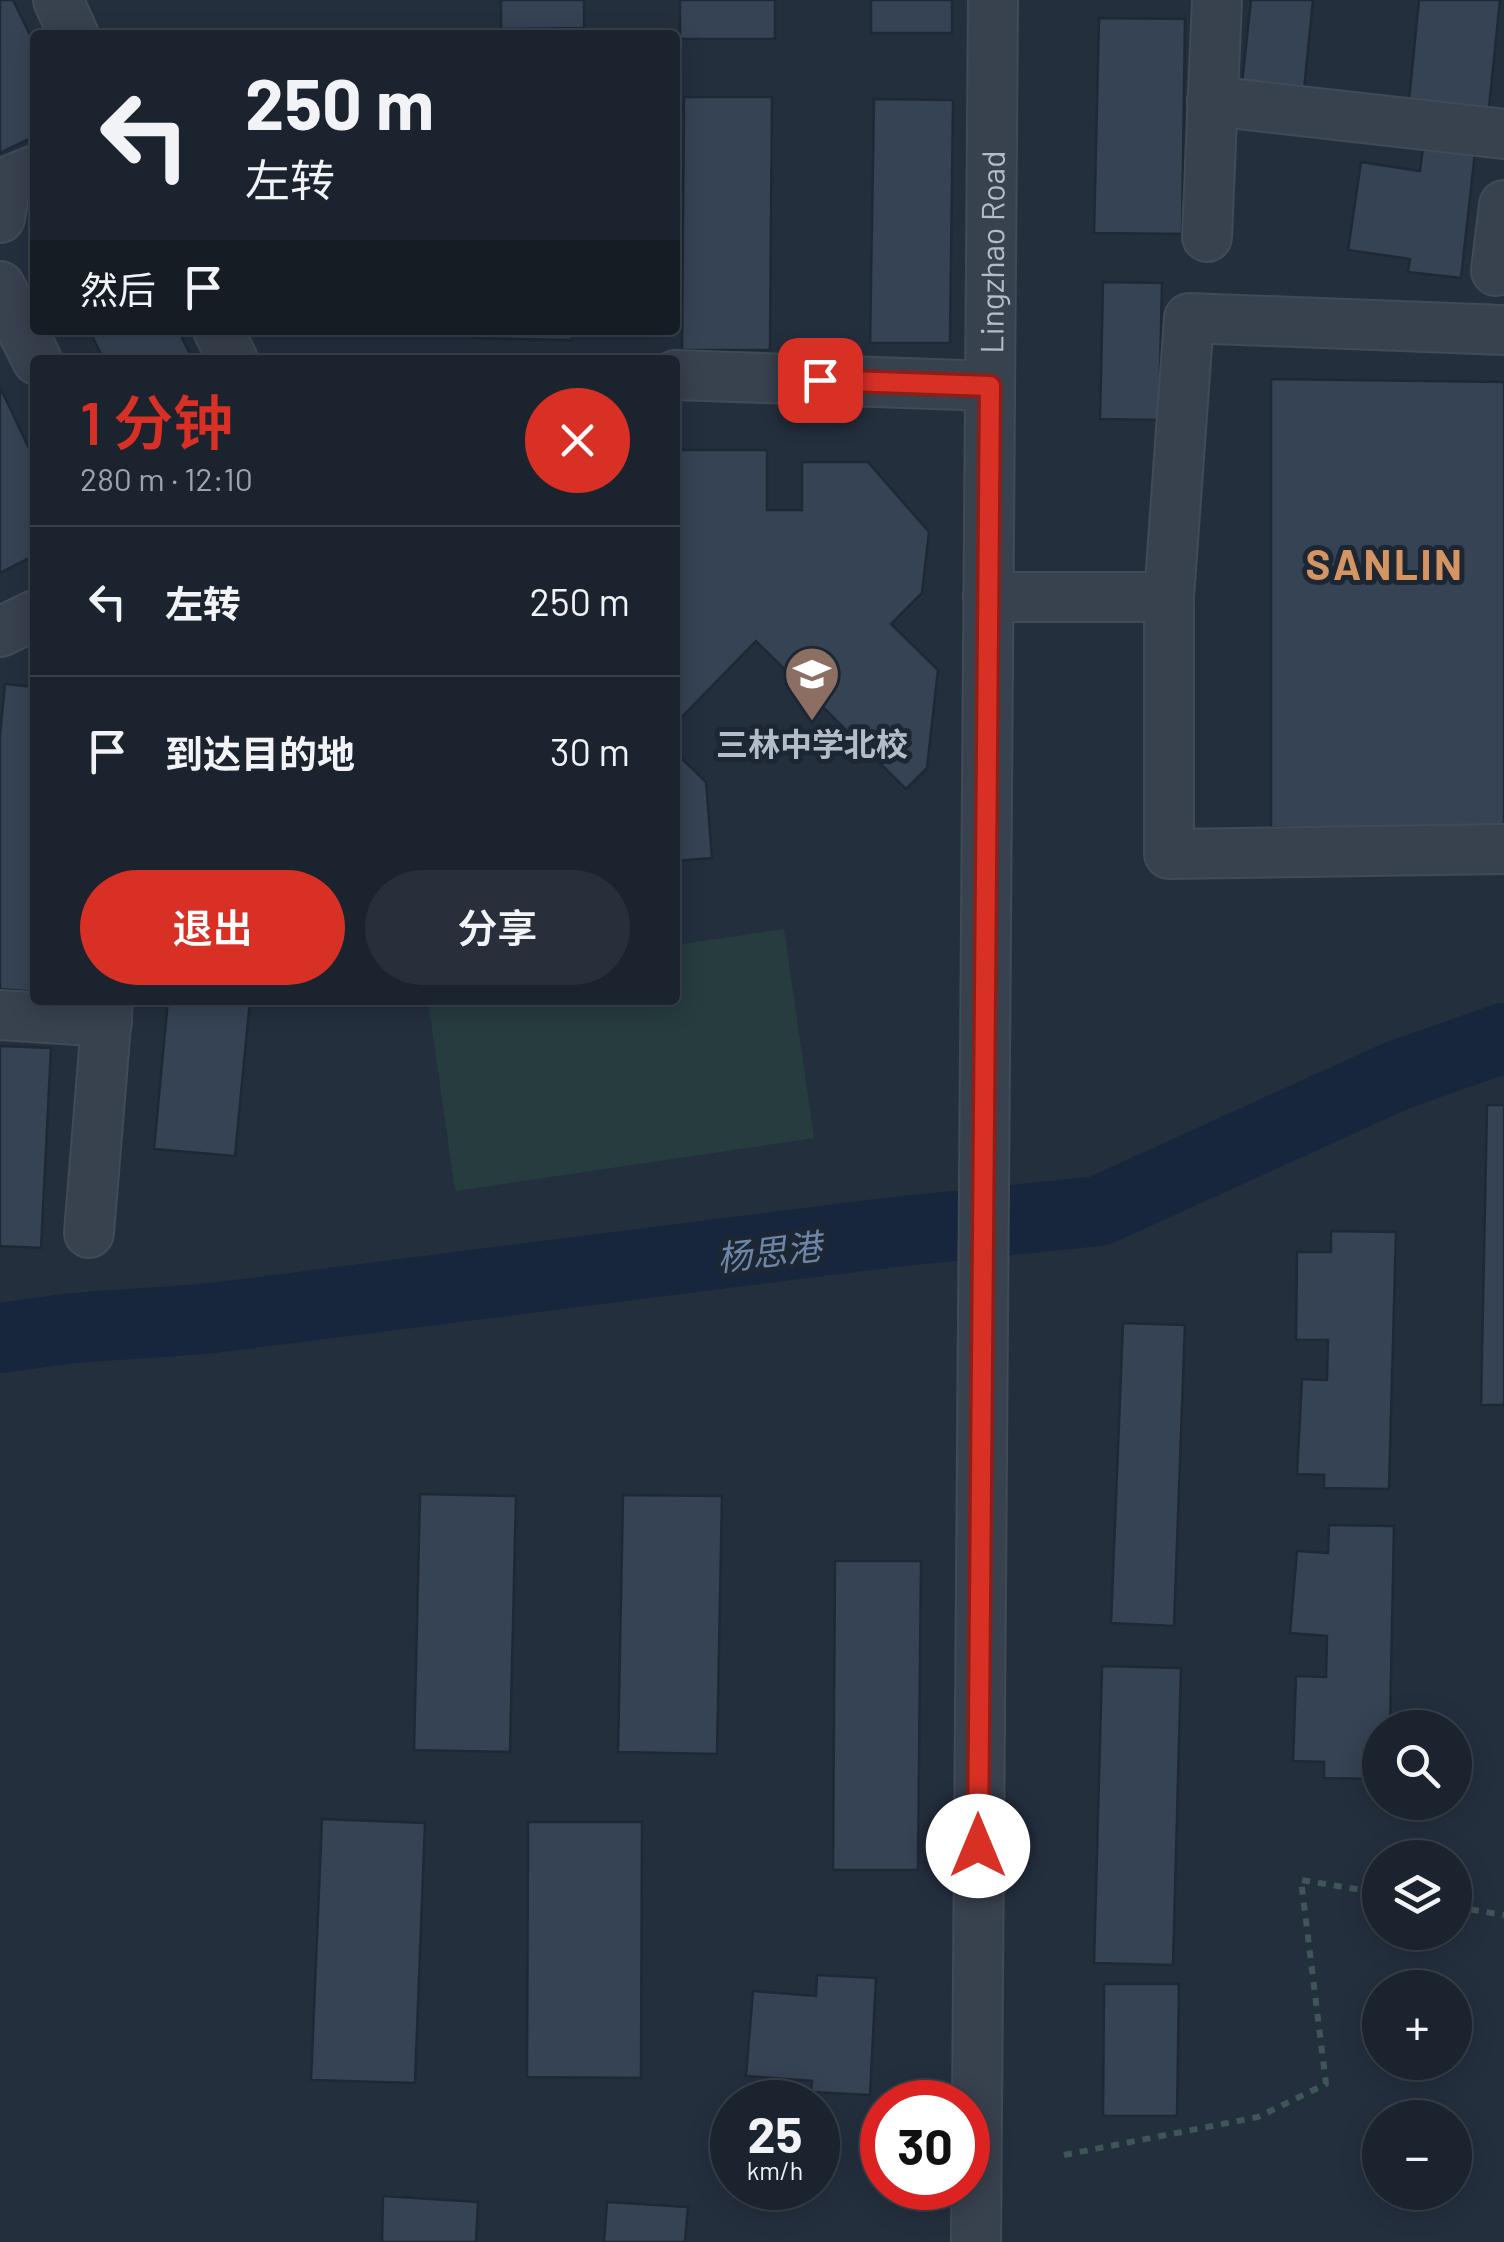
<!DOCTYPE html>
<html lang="zh">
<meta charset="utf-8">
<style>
:root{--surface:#1b232e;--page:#282f3a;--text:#f1f3f6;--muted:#a0a4aa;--line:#39404a;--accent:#d93025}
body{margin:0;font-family:Barlow,"Noto Sans SC",sans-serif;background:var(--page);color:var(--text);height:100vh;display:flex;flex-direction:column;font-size:38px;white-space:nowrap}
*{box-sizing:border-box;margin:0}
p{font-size:32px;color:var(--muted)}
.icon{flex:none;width:55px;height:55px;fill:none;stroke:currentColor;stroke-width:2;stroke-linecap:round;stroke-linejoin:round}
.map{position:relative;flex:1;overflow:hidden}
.sheet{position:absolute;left:30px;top:355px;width:650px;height:650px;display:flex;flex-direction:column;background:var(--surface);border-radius:10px;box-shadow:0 5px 25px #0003,0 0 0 2px var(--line)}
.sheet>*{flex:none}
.hud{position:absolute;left:30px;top:30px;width:650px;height:305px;border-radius:10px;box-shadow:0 5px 25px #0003,0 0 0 2px var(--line);background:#1b232e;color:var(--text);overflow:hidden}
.controls{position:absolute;left:1362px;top:1710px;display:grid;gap:20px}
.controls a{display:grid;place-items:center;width:110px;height:110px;border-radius:50%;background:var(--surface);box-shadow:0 5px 25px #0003,0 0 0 2px var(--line);font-size:50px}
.speed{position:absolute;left:710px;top:2080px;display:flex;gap:20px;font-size:50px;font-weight:700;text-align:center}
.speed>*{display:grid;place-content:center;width:130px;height:130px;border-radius:50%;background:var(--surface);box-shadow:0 5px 25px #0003,0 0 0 2px var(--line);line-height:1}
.speed small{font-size:25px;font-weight:400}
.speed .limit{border:15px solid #d22;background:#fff;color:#111}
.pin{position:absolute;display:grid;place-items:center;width:85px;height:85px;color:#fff;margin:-42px;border-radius:20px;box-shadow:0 5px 15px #0006}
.me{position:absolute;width:110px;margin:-55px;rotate:0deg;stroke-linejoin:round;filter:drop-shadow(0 0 8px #0008)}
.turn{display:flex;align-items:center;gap:35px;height:210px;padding:0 50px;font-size:45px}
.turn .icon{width:130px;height:130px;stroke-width:2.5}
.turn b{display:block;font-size:70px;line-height:85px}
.then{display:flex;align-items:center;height:95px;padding:0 50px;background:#0003;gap:20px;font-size:38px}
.round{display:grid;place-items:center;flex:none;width:105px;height:105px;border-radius:52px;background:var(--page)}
.summary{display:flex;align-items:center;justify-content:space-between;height:170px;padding:0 50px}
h1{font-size:60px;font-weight:600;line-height:75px;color:var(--accent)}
.cta{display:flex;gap:20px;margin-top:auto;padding:20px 50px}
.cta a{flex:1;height:115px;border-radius:60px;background:var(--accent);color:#fff;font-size:40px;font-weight:600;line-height:115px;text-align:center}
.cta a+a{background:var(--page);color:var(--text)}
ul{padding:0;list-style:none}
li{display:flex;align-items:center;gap:30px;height:150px;padding:0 50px;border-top:2px solid var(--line)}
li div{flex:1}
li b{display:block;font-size:38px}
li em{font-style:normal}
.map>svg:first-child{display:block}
</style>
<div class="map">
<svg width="1504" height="2242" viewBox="0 0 1504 2242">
<rect width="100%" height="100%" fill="#242f3e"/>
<path fill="#263c3f" d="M 784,929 L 814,1138 L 455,1191 L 428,1000 L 675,1000 L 675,945 Z"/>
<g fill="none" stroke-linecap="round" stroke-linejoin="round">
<path stroke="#17263c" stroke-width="70" d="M 0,1338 L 73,1328 L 204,1319 L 885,1233 L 1099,1211 L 1398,1075 L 1504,1038"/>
</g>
<path fill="#364354" stroke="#1f2835" stroke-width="2.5" d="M 0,0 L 13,0 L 35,45 L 35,136 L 0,153 Z
M 501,0 L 584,0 L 584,28 L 501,29 Z
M 680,0 L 775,0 L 775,39 L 680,39 Z
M 871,0 L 952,0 L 952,33 L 871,33 Z
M 1251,0 L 1313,0 L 1304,90 L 1242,83 Z
M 1419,0 L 1500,0 L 1489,108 L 1409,100 Z
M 1099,18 L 1185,19 L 1182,234 L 1094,233 Z
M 684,97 L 772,97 L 770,350 L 682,350 Z
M 874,99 L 953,100 L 950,343 L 870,343 Z
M 1423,147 L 1475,153 L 1461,278 L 1408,272 L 1410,259 L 1348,250 L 1361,162 L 1420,171 Z
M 1103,282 L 1162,283 L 1159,420 L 1100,419 Z
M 89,330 L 178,330 L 193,360 L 104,360 Z
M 474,330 L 572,330 L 572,340 L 474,338 Z
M 1271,379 L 1504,382 L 1504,829 L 1271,827 Z
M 0,387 L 35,461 L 35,555 L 0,573 Z
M 675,450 L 767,450 L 767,510 L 802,510 L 802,462 L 868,462 L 929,532 L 922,593 L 891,624 L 938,670 L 927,768 L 906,789 L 756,641 L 675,724 Z
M 5,684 L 35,687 L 35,992 L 0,989 L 0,735 Z
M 675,752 L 706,782 L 712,858 L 675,861 Z
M 168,1000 L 250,1000 L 235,1156 L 154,1149 Z
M 0,1046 L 51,1048 L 41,1248 L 0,1246 Z
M 1487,1105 L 1504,1105 L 1504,1405 L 1481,1405 Z
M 1331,1231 L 1396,1232 L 1389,1489 L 1324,1488 L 1324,1475 L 1297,1474 L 1302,1379 L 1327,1380 L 1328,1340 L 1296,1340 L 1297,1252 L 1331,1252 Z
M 1123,1323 L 1185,1325 L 1174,1626 L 1111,1623 Z
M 420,1494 L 516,1496 L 510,1752 L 414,1750 Z
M 623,1495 L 722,1496 L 717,1754 L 618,1752 Z
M 1329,1525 L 1394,1526 L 1390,1728 L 1380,1728 L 1380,1779 L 1324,1778 L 1324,1762 L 1293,1761 L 1296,1676 L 1326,1677 L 1327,1636 L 1290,1633 L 1297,1551 L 1328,1553 Z
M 835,1561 L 921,1561 L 918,1870 L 833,1870 Z
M 1102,1666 L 1181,1668 L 1173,1965 L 1094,1963 Z
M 322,1819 L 425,1823 L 415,2083 L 311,2080 Z
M 528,1822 L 642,1822 L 641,2078 L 527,2077 Z
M 817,1975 L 876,1978 L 870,2095 L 811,2092 L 812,2081 L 746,2076 L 753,1991 L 816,1996 Z
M 1104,1984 L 1179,1984 L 1177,2116 L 1103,2116 Z
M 383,2196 L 478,2202 L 476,2242 L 382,2242 Z
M 607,2202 L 688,2207 L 685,2242 L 604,2242 Z"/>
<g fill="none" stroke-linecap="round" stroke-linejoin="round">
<g stroke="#414a57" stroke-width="52">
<g id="minor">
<path d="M 58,0 L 74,35"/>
<path d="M 1212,101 L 1504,134"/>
<path d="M 0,218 L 6,182 L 35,170"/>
<path d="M 1207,237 L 1217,0"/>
<path d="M 1496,271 L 1504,205"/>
<path d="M 0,286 L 37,360"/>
<path d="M 218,330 L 233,360"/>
<path d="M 1504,330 L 1189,318 L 1169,597 L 1169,854 L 1504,849"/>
<path d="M 675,375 L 990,386"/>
<path d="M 988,597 L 1169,597"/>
<path d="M 0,632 L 35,615"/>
<path d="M 0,1015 L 107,1022"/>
<path d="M 89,1233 L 108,1000"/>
<path id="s1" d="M 976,2242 L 993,0"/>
</g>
</g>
<path stroke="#3f5557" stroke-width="6" stroke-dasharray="8 8" stroke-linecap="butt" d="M 1455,1907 L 1504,1915
M 1064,2155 L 1258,2117 L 1326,2084 L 1301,1880 L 1380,1893"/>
<use href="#minor" stroke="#38414e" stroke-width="48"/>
</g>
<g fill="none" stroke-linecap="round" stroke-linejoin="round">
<g stroke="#8d1f18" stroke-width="25">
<path id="route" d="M 820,380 L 990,386 L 978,1846"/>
</g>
<use href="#route" stroke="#d93025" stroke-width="18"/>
</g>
<defs>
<g id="school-pin" transform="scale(2.875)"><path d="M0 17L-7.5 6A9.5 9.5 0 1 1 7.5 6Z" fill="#8d6e63" stroke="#1d2633"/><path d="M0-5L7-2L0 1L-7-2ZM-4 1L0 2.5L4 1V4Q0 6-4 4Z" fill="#fff"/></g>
</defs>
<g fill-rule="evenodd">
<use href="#school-pin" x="812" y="674"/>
</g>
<g text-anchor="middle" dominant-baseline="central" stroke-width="10" stroke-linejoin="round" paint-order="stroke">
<g font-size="32" fill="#b4bcc9" stroke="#1d2633">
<text stroke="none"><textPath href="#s1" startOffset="1990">Lingzhao Road</textPath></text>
</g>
<g font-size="32" font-weight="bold" fill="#b4bcc9" stroke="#1d2633">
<text x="812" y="743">三林中学北校</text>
</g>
<g font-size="35" font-style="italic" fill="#6d86a8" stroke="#1d2633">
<text transform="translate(769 1251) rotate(-7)">杨思港</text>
</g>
<g font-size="42" font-weight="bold" letter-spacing="2.5" fill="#d59563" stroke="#1d2633">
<text x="1385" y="563">SANLIN</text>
</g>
</g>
</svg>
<div class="controls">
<a><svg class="icon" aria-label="search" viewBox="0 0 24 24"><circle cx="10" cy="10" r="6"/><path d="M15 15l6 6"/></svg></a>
<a><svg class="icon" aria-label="layers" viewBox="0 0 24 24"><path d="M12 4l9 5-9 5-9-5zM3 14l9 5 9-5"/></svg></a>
<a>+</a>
<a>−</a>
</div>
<div class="speed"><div>25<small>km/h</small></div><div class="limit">30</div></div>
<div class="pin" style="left:820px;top:380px;background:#d93025"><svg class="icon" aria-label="arrive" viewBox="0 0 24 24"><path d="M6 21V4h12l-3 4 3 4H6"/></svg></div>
<svg class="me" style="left:978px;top:1846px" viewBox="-20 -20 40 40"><circle r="19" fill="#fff"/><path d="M0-13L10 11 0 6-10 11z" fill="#d93025"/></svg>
<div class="hud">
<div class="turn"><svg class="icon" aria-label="left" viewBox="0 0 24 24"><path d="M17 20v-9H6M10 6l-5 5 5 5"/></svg><div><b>250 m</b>左转</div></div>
<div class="then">然后<svg class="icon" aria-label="arrive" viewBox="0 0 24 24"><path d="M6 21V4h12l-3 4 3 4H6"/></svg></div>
</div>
<section class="sheet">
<div class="summary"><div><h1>1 分钟</h1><p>280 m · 12:10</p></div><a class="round" style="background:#d93025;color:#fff"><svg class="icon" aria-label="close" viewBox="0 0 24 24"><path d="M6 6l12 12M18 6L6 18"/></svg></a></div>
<ul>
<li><svg class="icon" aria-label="left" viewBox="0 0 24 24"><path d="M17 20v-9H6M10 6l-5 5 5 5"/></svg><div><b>左转</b></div><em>250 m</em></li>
<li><svg class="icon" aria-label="arrive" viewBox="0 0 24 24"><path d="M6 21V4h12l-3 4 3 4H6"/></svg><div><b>到达目的地</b></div><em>30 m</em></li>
</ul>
<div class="cta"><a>退出</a><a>分享</a></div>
</section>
</div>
